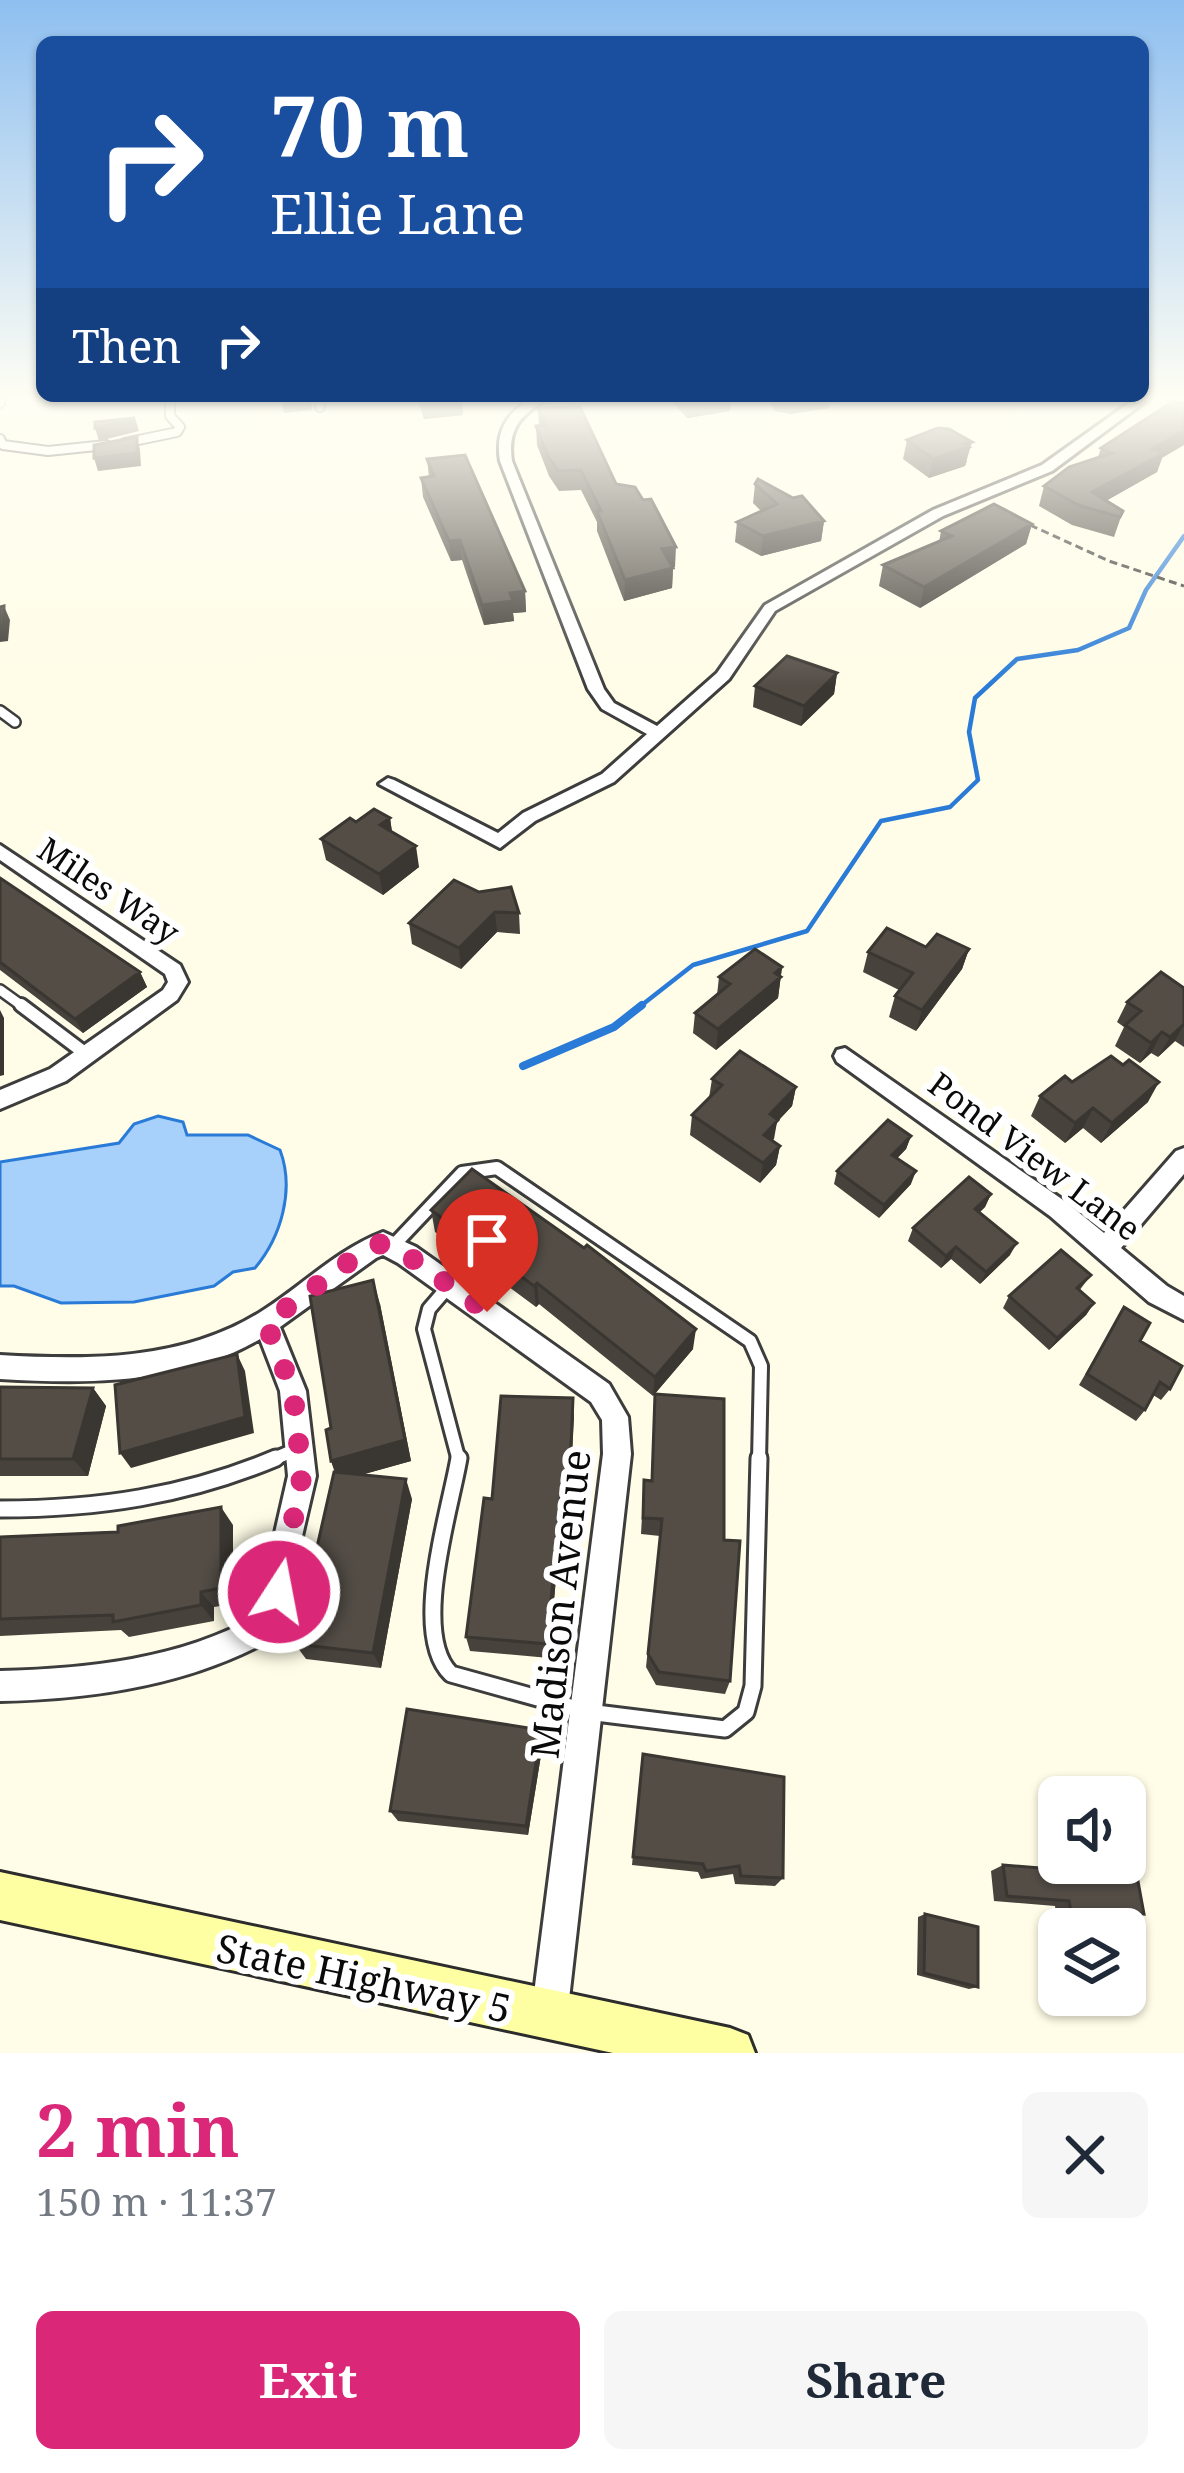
<!DOCTYPE html>
<meta charset="utf-8">
<style>
:root{--surface:#fff;--page:#f6f6f7;--text:#1f2937;--muted:#747a83;--accent:#db2777}
body{margin:0;font-family:"Noto Serif",serif;background:var(--page);color:var(--text);height:100vh;display:flex;flex-direction:column;font-size:45px;white-space:nowrap}
*{box-sizing:border-box;margin:0}
p{font-size:39px;color:var(--muted)}
.icon{flex:none;width:66px;height:66px;fill:none;stroke:currentColor;stroke-width:2;stroke-linecap:round;stroke-linejoin:round}
.map{position:relative;height:2053px;overflow:hidden}
.side{display:flex;flex-direction:column;background:var(--surface);flex:1}
.side>*{flex:none}
.top-card{position:absolute;left:36px;top:36px;width:1113px;height:366px;border-radius:18px;box-shadow:0 3px 9px #0004;background:#1a4fa0;color:#fff;overflow:hidden}
.buttons{position:absolute;left:1038px;top:1776px;display:grid;gap:24px}
.buttons a{display:grid;place-items:center;width:108px;height:108px;border-radius:18px;background:var(--surface);box-shadow:0 3px 9px #0004;font-size:60px}
.pin{position:absolute;display:grid;place-items:center;width:102px;height:102px;color:#fff;margin:-123px -51px;border-radius:50% 50% 50% 0;rotate:-45deg;box-shadow:0 0 12px #0007}
.pin .icon{rotate:45deg}
.me{position:absolute;width:132px;margin:-66px;rotate:11deg;stroke-linejoin:round;filter:drop-shadow(0 0 9px #0008)}
.turn{display:flex;align-items:center;gap:42px;height:252px;padding:0 36px;font-size:54px}
.turn .icon{width:156px;height:156px;stroke-width:2.5}
.turn b{display:block;font-size:84px;line-height:102px}
.then{display:flex;align-items:center;height:114px;padding:0 36px;background:#0003;gap:24px;font-size:45px}
.round{display:grid;place-items:center;flex:none;width:126px;height:126px;border-radius:18px;background:var(--page)}
.summary{display:flex;align-items:center;justify-content:space-between;height:204px;padding:0 36px}
h1{font-size:72px;font-weight:700;line-height:90px;color:var(--accent)}
.button{display:flex;gap:24px;margin-top:auto;padding:24px 36px}
.button a{flex:1;height:138px;border-radius:18px;background:var(--accent);color:#fff;font-size:48px;font-weight:700;line-height:138px;text-align:center}
.button a+a{background:var(--page);color:var(--text)}
.map>svg:first-child{display:block}
</style>
<div class="map">
<svg width="1184" height="2053" viewBox="0 0 1184 2053">
<rect width="100%" height="100%" fill="#fffde7"/>
<path fill="#a7d0fb" stroke="#297bd7" stroke-width="3" d="M 158,1116 L 183,1122 L 187,1135 L 248,1135 L 280,1150 C 295,1190 281,1237 255,1268 L 233,1272 L 214,1286 L 134,1302 L 61,1303 L 14,1286 L 0,1286 L 0,1162 L 119,1143 L 134,1124 Z"/>
<g fill="none" stroke-linecap="round" stroke-linejoin="round">
<path stroke="#297bd7" stroke-width="4.5" d="M 638,1008 L 693,965 L 807,931 L 881,821 L 950,807 L 978,780 L 969,732 L 975,698 L 1017,659 L 1078,650 L 1129,628 L 1146,590 L 1184,536"/>
<path stroke="#297bd7" stroke-width="8" d="M 523,1066 L 614,1027 L 642,1005"/>
<g stroke="#3d3d3d" stroke-width="12">
<path id="service-far3" d="M 319,398 L 320,407
M 0,403 L 1,398
M 0,439 L 3,445 L 48,451 L 106,445
M 124,443 L 177,432 L 180,427 L 170,416 L 170,398"/>
</g>
<g stroke="#3d3d3d" stroke-width="14">
<path id="service-far2" d="M 0,711 L 15,722
M 0,990 L 25,1008"/>
</g>
<g stroke="#3d3d3d" stroke-width="18">
<path id="service-far1" d="M 21,1005 L 86,1054
M 392,1247 L 462,1173 L 497,1168 L 750,1341 L 761,1366 L 759,1461
M 448,1287 L 429,1309 L 424,1329 L 459,1461
M 269,1461 L 297,1449"/>
</g>
<g stroke="#3d3d3d" stroke-width="21">
<path id="service" d="M 459,1458 C 450,1511 410,1634 451,1674 L 588,1712 L 725,1729 L 746,1712 L 753,1686 L 759,1458
M 0,1509 C 98,1509 185,1496 276,1458"/>
</g>
<g stroke="#3d3d3d" stroke-width="6">
<path id="minor" d="M 532,398 L 548,398 C 522,415 507,427 512,461 L 604,689 L 614,703 L 657,726 L 717,673 L 765,605 L 933,510 L 1042,465 L 1136,398 L 1150,398 L 1052,471 L 943,516 L 775,611 L 729,679 L 614,782 L 535,821 L 500,848 L 379,784 L 388,778 L 394,780 L 498,833 L 523,813 L 602,774 L 647,734 L 602,709 L 588,689 L 500,461 C 495,431 507,413 532,398 Z
M 0,845 L 180,965 L 188,982 L 177,1000 L 66,1081 L 0,1109 L 0,1090 L 50,1069 L 163,990 L 168,982 L 165,974 L 0,860 Z
M 845,1048 L 1066,1202 L 1104,1233 L 1176,1151 L 1184,1148 L 1184,1174 L 1121,1248 L 1167,1286 L 1184,1296 L 1184,1320 L 1149,1302 L 1050,1216 L 837,1062 L 834,1056 L 837,1050 Z
M 383,1232 L 416,1247 L 609,1384 L 628,1417 L 631,1454 L 567,2017 L 561,2029 L 549,2035 L 537,2029 L 531,2017 L 603,1454 L 602,1420 L 591,1402 L 398,1263 L 383,1255 L 376,1258 L 280,1327 L 306,1391 L 316,1476 L 279,1635 C 195,1684 96,1699 0,1701 L 0,1671 C 86,1669 181,1659 256,1616 L 288,1476 L 280,1391 L 260,1339 C 181,1385 88,1384 0,1379 L 0,1355 C 89,1360 181,1361 259,1313 C 301,1287 336,1250 383,1232 Z"/>
</g>
<g stroke="#2c2c2c" stroke-width="6">
<path id="secondary" d="M 0,1872 L 730,2028 L 748,2035 L 755,2053 L 613,2053 L 0,1920 Z"/>
</g>
<path stroke="#2c2c2c" stroke-width="3" stroke-dasharray="8 4.5" stroke-linecap="butt" d="M 1030,525 L 1109,561 L 1184,586"/>
<use href="#service-far3" stroke="#fff" stroke-width="8"/>
<use href="#service-far2" stroke="#fff" stroke-width="9"/>
<use href="#service-far1" stroke="#fff" stroke-width="12"/>
<use href="#service" stroke="#fff" stroke-width="15"/>
<use href="#minor" fill="#fff" fill-rule="evenodd"/>
<use href="#secondary" fill="#fdffa2" fill-rule="evenodd"/>
</g>
<path fill="#47423c" d="M 417,398 L 462,398 L 463,415 L 424,419 Z
M 669,398 L 731,398 L 730,411 L 687,418 Z
M 767,398 L 871,398 L 829,404 L 829,408 L 790,414 L 775,411 Z
M 538,408 L 616,484 L 675,567 L 673,568 L 672,588 L 624,601 L 597,531 L 597,522 L 581,490 L 559,491 L 549,476 L 537,445 L 536,426 L 539,426 Z
M 907,440 L 967,461 L 965,466 L 929,478 L 903,459 Z
M 1101,448 L 1162,458 L 1157,472 L 1106,501 L 1123,511 L 1114,537 L 1072,525 L 1039,506 L 1044,486 L 1098,457 Z
M 427,459 L 525,591 L 526,612 L 513,613 L 514,621 L 484,625 L 462,560 L 451,561 L 423,497 L 421,478 L 429,477 Z
M 755,484 L 824,521 L 821,541 L 761,556 L 735,542 L 737,522 L 761,511 L 753,503 Z
M 1032,524 L 1026,544 L 920,608 L 879,586 L 883,565 L 939,542 L 941,531 Z
M 837,673 L 834,694 L 801,726 L 753,707 L 755,686 Z
M 390,818 L 392,832 L 419,867 L 383,895 L 326,860 L 321,839 L 356,822 Z
M 0,878 L 140,972 L 147,987 L 83,1033 L 0,970 Z
M 454,880 L 519,913 L 520,934 L 497,932 L 461,969 L 412,944 L 409,923 Z
M 926,947 L 969,949 L 962,969 L 916,1031 L 889,1017 L 895,996 L 899,990 L 863,972 L 868,952 Z
M 782,967 L 778,998 L 716,1050 L 693,1033 L 695,1013 L 717,995 L 719,977 Z
M 1184,988 L 1184,1047 L 1175,1041 L 1158,1057 L 1151,1053 L 1140,1063 L 1115,1046 L 1124,1027 L 1117,1022 L 1127,1002 Z
M 712,1079 L 796,1087 L 792,1106 L 777,1122 L 772,1141 L 780,1146 L 776,1165 L 760,1183 L 690,1135 L 692,1115 L 709,1098 Z
M 1072,1082 L 1148,1102 L 1101,1143 L 1083,1128 L 1065,1143 L 1031,1116 L 1040,1096 Z
M 911,1136 L 906,1149 L 897,1158 L 911,1184 L 879,1218 L 834,1184 L 837,1171 Z
M 991,1194 L 985,1207 L 979,1213 L 1010,1255 L 980,1284 L 951,1259 L 941,1268 L 908,1241 L 913,1228 Z
M 431,1210 L 584,1248 L 693,1349 L 653,1396 L 539,1304 L 536,1307 L 435,1232 Z
M 1091,1275 L 1079,1291 L 1094,1303 L 1086,1315 L 1049,1350 L 1003,1308 L 1009,1296 Z
M 380,1304 L 411,1461 L 361,1475 L 412,1499 L 381,1668 L 306,1659 L 295,1644 L 335,1473 L 331,1461 L 331,1428 Z
M 1124,1307 L 1140,1341 L 1170,1389 L 1161,1400 L 1153,1395 L 1145,1410 L 1136,1421 L 1079,1385 Z
M 0,1387 L 93,1388 L 106,1406 L 88,1476 L 0,1476 Z
M 655,1394 L 724,1540 L 730,1681 L 725,1694 L 656,1685 L 646,1667 L 660,1536 L 641,1534 L 644,1480 L 651,1481 Z
M 573,1398 L 569,1509 L 562,1509 L 549,1658 L 470,1651 L 466,1637 L 492,1499 Z
M 233,1525 L 233,1604 L 214,1607 L 214,1621 L 129,1637 L 121,1630 L 0,1636 L 0,1537 Z
M 541,1730 L 543,1743 L 528,1835 L 398,1821 L 390,1811 Z
M 641,1765 L 783,1878 L 775,1886 L 735,1884 L 733,1874 L 701,1879 L 698,1872 L 632,1865 Z
M 1003,1865 L 1144,1914 L 1132,1917 L 1140,1958 L 1125,1961 L 1125,1929 L 1059,1929 L 1059,1936 L 1055,1906 L 994,1901 L 991,1871 Z
M 925,1914 L 978,1987 L 969,1989 L 917,1975 L 918,1917 Z"/>
<path fill="#3a3631" d="M 281,398 L 311,398 L 312,410 L 284,413 Z
M 438,398 L 462,398 L 463,415 L 424,419 L 422,400 Z
M 695,398 L 731,398 L 730,411 L 687,418 L 688,399 Z
M 792,398 L 871,398 L 829,404 L 829,408 L 790,414 Z
M 135,418 L 139,431 L 99,441 L 95,428 Z
M 1184,430 L 1184,445 L 1162,458 L 1157,472 L 1091,509 L 1092,492 L 1153,449 Z
M 137,437 L 140,450 L 141,466 L 98,471 L 94,458 Z
M 972,442 L 965,466 L 929,478 L 933,459 Z
M 824,521 L 821,541 L 761,556 L 763,536 Z
M 1032,524 L 1026,544 L 920,608 L 924,587 Z
M 460,540 L 462,560 L 451,561 L 449,541 Z
M 676,547 L 675,567 L 661,569 L 662,549 Z
M 673,568 L 672,588 L 624,601 L 625,580 Z
M 525,591 L 526,612 L 513,613 L 514,621 L 484,625 L 482,605 L 510,593 Z
M 4,606 L 10,620 L 8,641 L 0,642 L 0,628 Z
M 837,673 L 834,694 L 801,726 L 804,706 Z
M 390,818 L 393,839 L 380,825 Z
M 416,846 L 419,867 L 383,895 L 379,874 Z
M 495,912 L 497,932 L 461,969 L 459,948 Z
M 969,949 L 962,969 L 916,1031 L 922,1010 Z
M 782,967 L 778,998 L 716,1050 L 718,1029 Z
M 140,972 L 147,987 L 83,1033 L 75,1019 Z
M 0,1010 L 4,1018 L 4,1075 L 0,1076 Z
M 1184,1024 L 1175,1041 L 1158,1057 L 1170,1037 Z
M 1162,1032 L 1151,1053 L 1140,1063 L 1151,1043 Z
M 1159,1082 L 1148,1102 L 1101,1143 L 1112,1123 Z
M 796,1087 L 792,1106 L 777,1122 L 774,1139 L 760,1154 L 770,1114 Z
M 1093,1108 L 1083,1128 L 1065,1143 L 1075,1123 Z
M 911,1136 L 906,1149 L 888,1168 L 892,1155 Z
M 780,1146 L 776,1165 L 760,1183 L 763,1163 Z
M 916,1171 L 911,1184 L 879,1218 L 884,1205 Z
M 991,1194 L 985,1207 L 969,1222 L 975,1209 Z
M 1017,1243 L 1010,1255 L 980,1284 L 986,1272 Z
M 956,1247 L 951,1259 L 941,1268 L 946,1256 Z
M 373,1280 L 380,1304 L 411,1461 L 339,1481 L 331,1461 Z
M 537,1283 L 539,1304 L 536,1307 L 534,1286 Z
M 1094,1303 L 1086,1315 L 1049,1350 L 1057,1338 Z
M 696,1329 L 693,1349 L 653,1396 L 655,1377 Z
M 237,1354 L 245,1371 L 254,1433 L 131,1468 L 120,1453 Z
M 93,1388 L 106,1406 L 88,1476 L 73,1459 Z
M 573,1398 L 574,1418 L 569,1509 L 569,1492 Z
M 406,1479 L 412,1499 L 381,1668 L 373,1653 Z
M 561,1492 L 562,1509 L 549,1658 L 547,1644 Z
M 221,1507 L 233,1525 L 233,1604 L 221,1588 Z
M 201,1592 L 214,1607 L 214,1621 L 201,1605 Z
M 541,1730 L 543,1743 L 528,1835 L 526,1826 Z"/>
<path fill="#534d46" stroke="#3a3631" stroke-width="3" d="M 1174,401 L 1181,404 L 1184,401 L 1184,430 L 1153,449 L 1164,453 L 1092,492 L 1123,511 L 1120,517 L 1078,505 L 1044,486 L 1069,467 L 1112,453 L 1101,448 Z
M 580,407 L 616,484 L 635,487 L 643,500 L 651,499 L 676,547 L 662,549 L 673,568 L 625,580 L 597,511 L 601,511 L 581,470 L 558,471 L 548,456 L 536,426 L 545,425 L 538,408 Z
M 135,418 L 95,428 L 95,422 Z
M 938,428 L 949,429 L 972,442 L 964,444 L 969,447 L 933,459 L 907,440 Z
M 137,437 L 137,453 L 94,458 L 94,445 Z
M 465,455 L 525,591 L 510,593 L 513,601 L 482,605 L 460,540 L 449,541 L 421,478 L 434,476 L 427,459 Z
M 758,479 L 793,498 L 802,496 L 824,521 L 763,536 L 737,522 L 777,504 L 755,484 Z
M 994,504 L 1032,524 L 924,587 L 883,565 L 952,536 L 941,531 Z
M 4,606 L 3,627 L 0,628 L 0,607 Z
M 787,656 L 837,673 L 804,706 L 755,686 Z
M 374,809 L 390,818 L 380,825 L 416,846 L 379,874 L 321,839 L 350,818 L 356,822 Z
M 0,878 L 140,972 L 75,1019 L 0,962 Z
M 454,880 L 479,892 L 511,887 L 519,913 L 495,912 L 459,948 L 409,923 Z
M 887,928 L 926,947 L 937,934 L 969,949 L 922,1010 L 895,996 L 913,973 L 868,952 Z
M 755,949 L 782,967 L 775,973 L 781,977 L 718,1029 L 695,1013 L 730,984 L 719,977 Z
M 1161,972 L 1184,988 L 1184,1024 L 1170,1037 L 1162,1032 L 1151,1043 L 1125,1025 L 1141,1011 L 1127,1002 Z
M 740,1051 L 796,1087 L 770,1114 L 778,1120 L 764,1135 L 780,1146 L 763,1163 L 692,1115 L 722,1085 L 712,1079 Z
M 1111,1056 L 1123,1065 L 1129,1060 L 1159,1082 L 1112,1123 L 1093,1108 L 1075,1123 L 1040,1096 L 1065,1076 L 1072,1082 Z
M 888,1120 L 911,1136 L 892,1155 L 916,1171 L 884,1205 L 837,1171 Z
M 472,1169 L 584,1248 L 587,1245 L 696,1329 L 655,1377 L 537,1283 L 534,1286 L 431,1210 Z
M 969,1177 L 991,1194 L 975,1209 L 1017,1243 L 986,1272 L 956,1247 L 946,1256 L 913,1228 Z
M 1061,1250 L 1091,1275 L 1077,1288 L 1094,1303 L 1057,1338 L 1009,1296 Z
M 373,1280 L 405,1440 L 331,1461 L 326,1430 L 331,1428 L 310,1296 Z
M 1124,1307 L 1150,1323 L 1140,1341 L 1182,1366 L 1170,1389 L 1160,1382 L 1145,1410 L 1087,1374 Z
M 237,1354 L 245,1417 L 120,1453 L 115,1385 Z
M 0,1387 L 93,1388 L 73,1459 L 0,1459 Z
M 655,1394 L 724,1399 L 724,1540 L 740,1541 L 730,1681 L 659,1672 L 648,1654 L 662,1519 L 643,1518 L 644,1480 L 652,1481 Z
M 501,1396 L 573,1398 L 569,1492 L 561,1492 L 547,1644 L 466,1637 L 484,1498 L 492,1499 Z
M 334,1472 L 406,1479 L 373,1653 L 295,1644 Z
M 221,1507 L 221,1588 L 201,1592 L 201,1605 L 113,1622 L 113,1615 L 0,1619 L 0,1537 L 118,1532 L 118,1526 Z
M 407,1709 L 541,1730 L 526,1826 L 390,1811 Z
M 643,1754 L 784,1777 L 783,1878 L 741,1876 L 739,1866 L 706,1871 L 703,1864 L 633,1857 Z
M 1003,1865 L 1137,1876 L 1144,1914 L 1132,1913 L 1140,1958 L 1125,1957 L 1125,1929 L 1074,1929 L 1069,1901 L 1007,1896 Z
M 925,1914 L 978,1927 L 978,1987 L 924,1973 Z"/>
<linearGradient id="sky" x2="0" y2="1"><stop stop-color="#8ebff0"/><stop offset="0.58" stop-color="#fffef4"/><stop offset="1" stop-color="#fffef4" stop-opacity="0"/></linearGradient>
<rect width="1184" height="686" fill="url(#sky)"/>
<g fill="none" stroke-linecap="round" stroke-linejoin="round">
<path stroke="#db2777" stroke-width="21" stroke-dasharray="0 37.8" d="M 279,1592 L 302,1476 L 293,1391 L 266,1323 L 361,1253 L 382,1243 L 407,1255 L 487,1312"/>
</g>
<g text-anchor="middle" dominant-baseline="central" stroke-width="12" stroke-linejoin="round" paint-order="stroke">
<g font-size="33" fill="#0a0a0a" stroke="#fff">
<text transform="translate(109 890) rotate(34)">Miles Way</text>
<text transform="translate(1035 1156) rotate(37)">Pond View Lane</text>
</g>
<g font-size="39" fill="#0a0a0a" stroke="#fff">
<text transform="translate(559 1604) rotate(-84)">Madison Avenue</text>
<text transform="translate(364 1977) rotate(12)">State Highway 5</text>
</g>
</g>
</svg>
<div class="buttons">
<a><svg class="icon" aria-label="sound" viewBox="0 0 24 24"><path d="M4 9h4l5-4v14l-5-4H4zM17 9q2 3 0 6"/></svg></a>
<a><svg class="icon" aria-label="layers" viewBox="0 0 24 24"><path d="M12 4l9 5-9 5-9-5zM3 14l9 5 9-5"/></svg></a>
</div>
<div class="pin" style="left:487px;top:1312px;background:#d93025"><svg class="icon" aria-label="arrive" viewBox="0 0 24 24"><path d="M6 21V4h12l-3 4 3 4H6"/></svg></div>
<svg class="me" style="left:279px;top:1592px" viewBox="-20 -20 40 40"><circle r="17" fill="#db2777" stroke="#fff" stroke-width="3"/><path d="M0-11L8 9 0 5-8 9z" fill="#fff"/></svg>
<div class="top-card">
<div class="turn"><svg class="icon" aria-label="right" viewBox="0 0 24 24"><path d="M7 20v-9h11M14 6l5 5-5 5"/></svg><div><b>70 m</b>Ellie Lane</div></div>
<div class="then">Then<svg class="icon" aria-label="right" viewBox="0 0 24 24"><path d="M7 20v-9h11M14 6l5 5-5 5"/></svg></div>
</div>
</div>
<section class="side">
<div class="summary"><div><h1>2 min</h1><p>150 m · 11:37</p></div><a class="round"><svg class="icon" aria-label="close" viewBox="0 0 24 24"><path d="M6 6l12 12M18 6L6 18"/></svg></a></div>
<div class="button"><a>Exit</a><a>Share</a></div>
</section>
